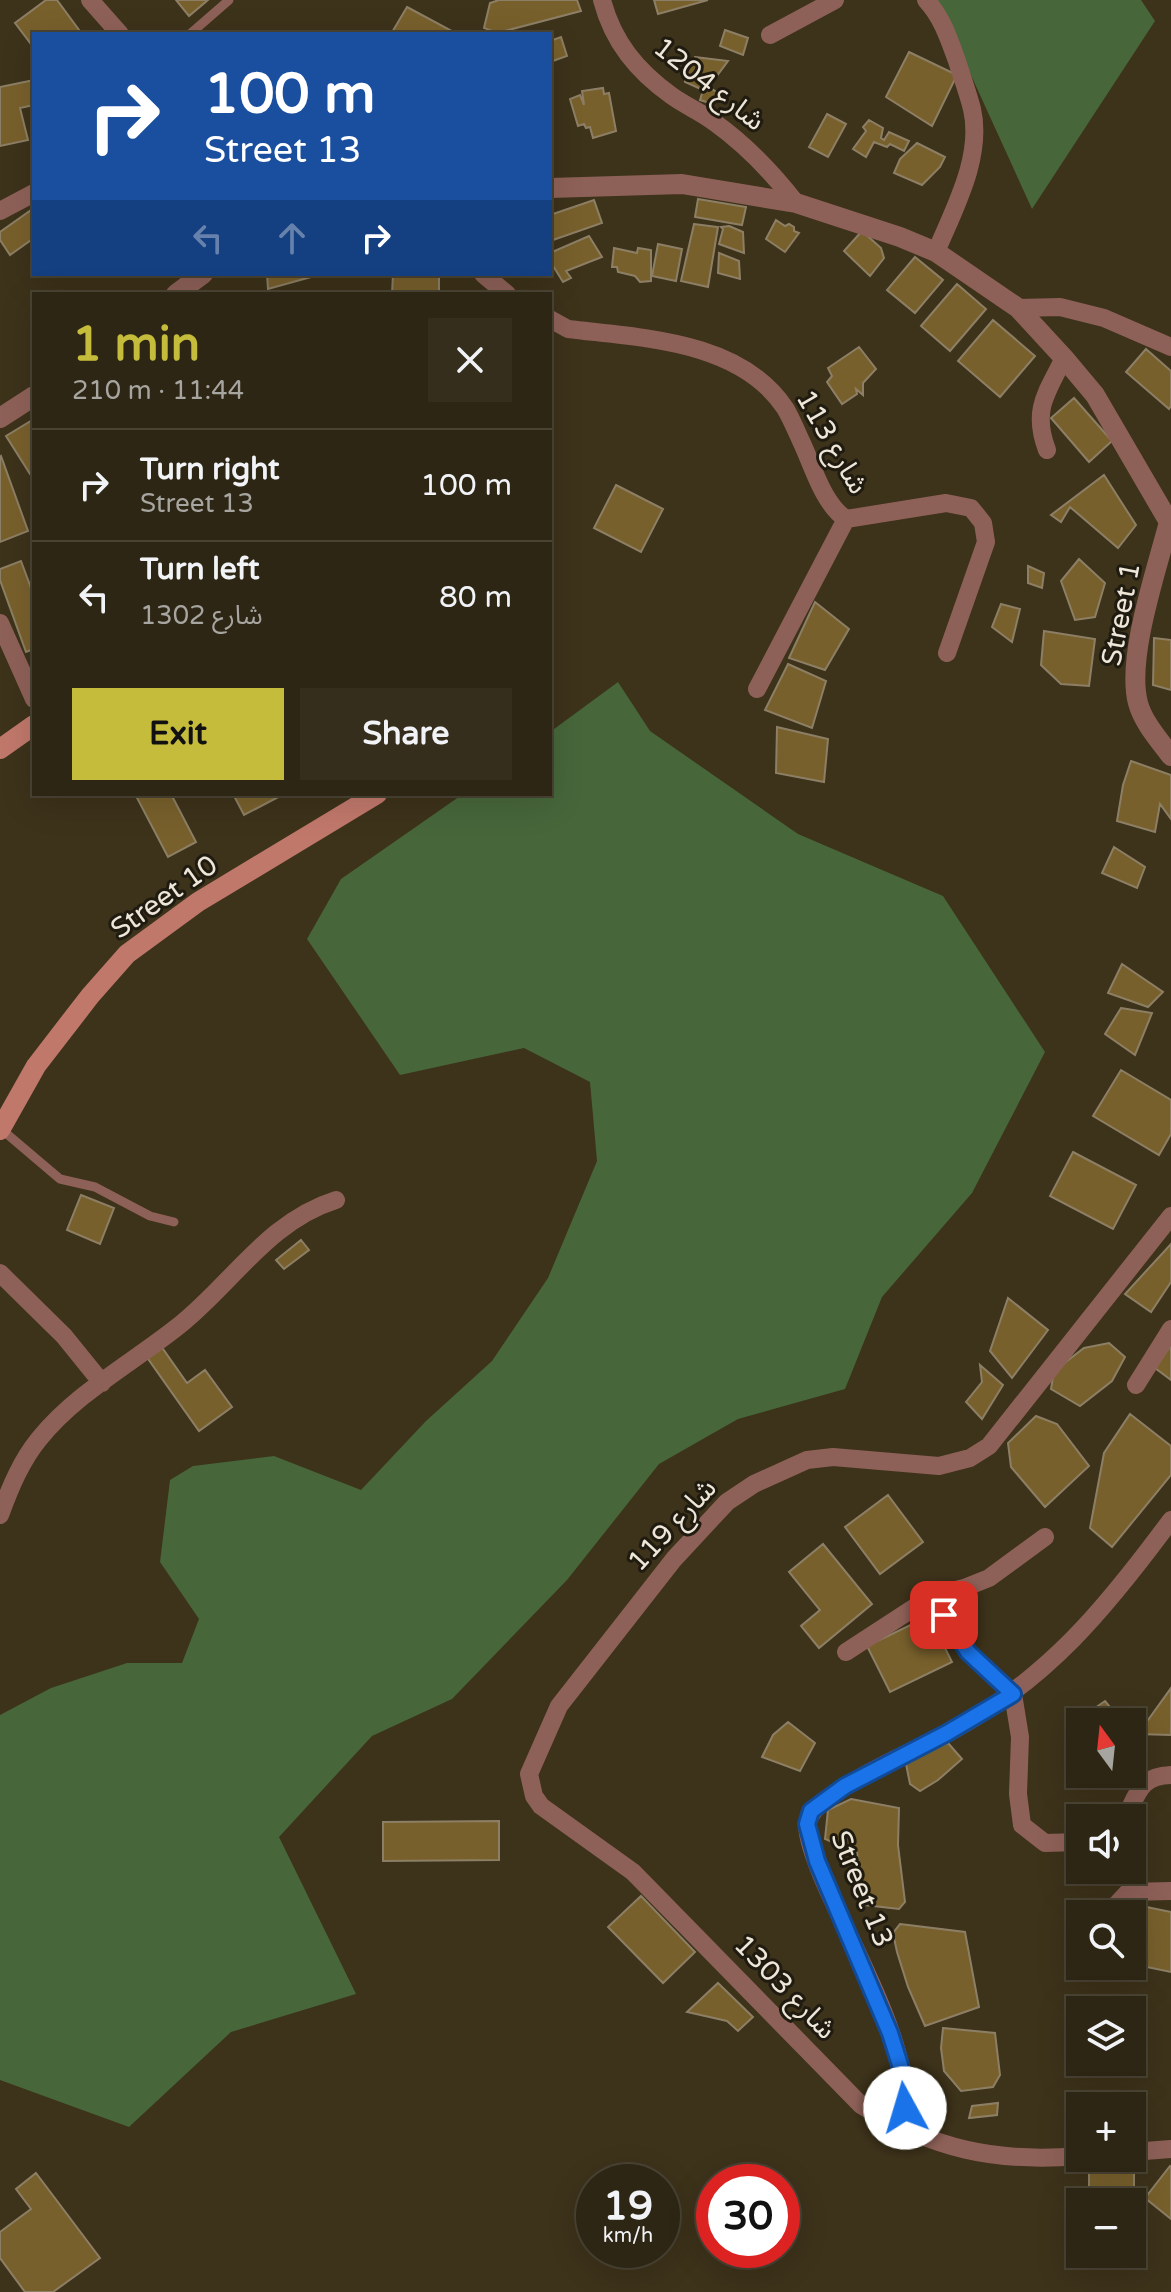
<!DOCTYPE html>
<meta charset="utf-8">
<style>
:root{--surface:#2e2614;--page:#362e1d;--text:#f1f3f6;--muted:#a7a5a0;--line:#494334;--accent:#c6bc3c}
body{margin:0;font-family:"Varela Round","Noto Sans Arabic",sans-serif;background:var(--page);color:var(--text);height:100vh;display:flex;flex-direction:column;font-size:30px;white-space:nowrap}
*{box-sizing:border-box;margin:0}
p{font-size:26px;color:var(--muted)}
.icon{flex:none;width:44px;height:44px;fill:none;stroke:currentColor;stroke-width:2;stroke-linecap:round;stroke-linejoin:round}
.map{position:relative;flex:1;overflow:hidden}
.drawer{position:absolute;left:32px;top:292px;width:520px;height:504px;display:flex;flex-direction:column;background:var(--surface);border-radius:0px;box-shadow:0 8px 32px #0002,0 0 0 2px var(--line)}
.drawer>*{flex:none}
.top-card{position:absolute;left:32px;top:32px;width:520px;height:244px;border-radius:0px;box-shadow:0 8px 32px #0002,0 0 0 2px var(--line);background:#1a4fa0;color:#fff;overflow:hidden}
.needle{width:52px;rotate:345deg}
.tools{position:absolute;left:1066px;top:1708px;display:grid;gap:16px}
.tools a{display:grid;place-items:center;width:80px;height:80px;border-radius:0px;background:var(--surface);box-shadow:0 8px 32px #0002,0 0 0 2px var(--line);font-size:40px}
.speed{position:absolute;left:576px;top:2164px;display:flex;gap:16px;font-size:40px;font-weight:700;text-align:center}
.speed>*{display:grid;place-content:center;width:104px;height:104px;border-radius:50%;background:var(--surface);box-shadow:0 8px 32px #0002,0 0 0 2px var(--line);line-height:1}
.speed small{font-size:20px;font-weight:400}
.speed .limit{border:12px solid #d22;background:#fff;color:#111}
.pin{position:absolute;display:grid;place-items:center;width:68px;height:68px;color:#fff;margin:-34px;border-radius:16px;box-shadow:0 4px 12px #0006}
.me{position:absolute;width:88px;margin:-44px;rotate:354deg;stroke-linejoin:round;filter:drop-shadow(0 0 6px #0008)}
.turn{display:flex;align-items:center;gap:28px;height:168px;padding:0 40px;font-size:36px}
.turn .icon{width:104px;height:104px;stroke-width:2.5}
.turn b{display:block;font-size:56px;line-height:68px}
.lanes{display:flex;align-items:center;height:76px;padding:0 40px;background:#0003;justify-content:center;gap:40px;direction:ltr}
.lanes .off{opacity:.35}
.round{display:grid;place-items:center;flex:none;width:84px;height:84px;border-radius:0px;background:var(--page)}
.headline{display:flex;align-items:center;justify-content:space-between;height:136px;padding:0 40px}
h1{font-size:48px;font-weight:700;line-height:60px;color:var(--accent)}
.primary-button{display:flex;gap:16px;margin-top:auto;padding:16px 40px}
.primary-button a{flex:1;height:92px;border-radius:0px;background:var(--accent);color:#111;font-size:32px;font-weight:700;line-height:92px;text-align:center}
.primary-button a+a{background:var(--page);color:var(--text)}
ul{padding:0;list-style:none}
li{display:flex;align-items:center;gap:24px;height:112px;padding:0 40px;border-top:2px solid var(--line)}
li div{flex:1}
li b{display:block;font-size:30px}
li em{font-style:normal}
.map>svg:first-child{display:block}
</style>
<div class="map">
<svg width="1171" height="2292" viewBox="0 0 1171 2292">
<rect width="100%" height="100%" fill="#3d321a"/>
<path fill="#47663a" d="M 933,0 L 1141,0 L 1155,21 L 1032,209 L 944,16 Z
M 618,682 L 650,731 L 798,834 L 943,896 L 1045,1052 L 972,1193 L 882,1297 L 845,1389 L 738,1419 L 659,1464 L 567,1580 L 452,1699 L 372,1736 L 279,1837 L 356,1994 L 231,2032 L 129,2127 L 0,2080 L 0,1715 L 51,1688 L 127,1663 L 182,1663 L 199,1619 L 160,1562 L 170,1480 L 193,1466 L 274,1456 L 361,1490 L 426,1421 L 492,1361 L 548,1278 L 597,1161 L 590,1082 L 524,1048 L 400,1075 L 307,939 L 341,879 L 463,794 L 550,794 L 550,732 Z"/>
<path fill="#78602c" stroke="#8c7f65" stroke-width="2" d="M 46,0 L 57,0 L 82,34 L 34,34 L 34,48 L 15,23 Z
M 176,0 L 208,0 L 189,16 Z
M 499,0 L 577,0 L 581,11 L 497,33 L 484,28 L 490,3 Z
M 654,0 L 708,0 L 658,14 Z
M 407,7 L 452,31 L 450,34 L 391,34 Z
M 725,30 L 748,38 L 743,55 L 720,46 Z
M 561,37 L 567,56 L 550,62 L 550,41 Z
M 909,52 L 957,75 L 932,126 L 886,97 Z
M 695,57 L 728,61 L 716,77 L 705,74 L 704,83 L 719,94 L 713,104 L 700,100 L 703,90 L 685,82 L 689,62 L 693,62 Z
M 34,80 L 34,105 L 20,108 L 28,140 L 0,146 L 0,87 Z
M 603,88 L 604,94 L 609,93 L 616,131 L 593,138 L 590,127 L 586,128 L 584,124 L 578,126 L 570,99 L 580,95 L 584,105 L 582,91 Z
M 827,114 L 846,124 L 828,157 L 809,147 Z
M 869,120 L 883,128 L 881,138 L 884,140 L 889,132 L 909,141 L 904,151 L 890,144 L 887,147 L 874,142 L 866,157 L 853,149 L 866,131 L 863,127 Z
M 917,143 L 945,157 L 940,167 L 922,185 L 894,173 L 900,159 Z
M 698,199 L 746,207 L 742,225 L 695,217 Z
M 594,200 L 602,223 L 550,241 L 550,215 Z
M 34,208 L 34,238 L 10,255 L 0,240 L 0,232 Z
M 776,220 L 785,226 L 789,224 L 794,227 L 794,231 L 799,233 L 785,252 L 766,239 Z
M 694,224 L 718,227 L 708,287 L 681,281 Z
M 729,226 L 743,232 L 744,253 L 719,244 L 723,229 L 721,227 Z
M 862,231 L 881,248 L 884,258 L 870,276 L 844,251 Z
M 589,236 L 602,257 L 566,271 L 571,278 L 563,282 L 550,261 L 550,253 Z
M 658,244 L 682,249 L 676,281 L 652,276 Z
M 614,248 L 637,253 L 638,248 L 651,250 L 651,281 L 640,282 L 635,276 L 618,272 L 617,267 L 612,267 Z
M 719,253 L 739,261 L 740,279 L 718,273 Z
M 915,257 L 943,280 L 915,313 L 887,290 Z
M 267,274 L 310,274 L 311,277 L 268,289 Z
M 393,274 L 439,274 L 439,294 L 392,294 Z
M 957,284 L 986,309 L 950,351 L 921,326 Z
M 993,320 L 1035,356 L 1000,397 L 958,361 Z
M 859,347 L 876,369 L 863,383 L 863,395 L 856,389 L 857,394 L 842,404 L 827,382 L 832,376 L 828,368 Z
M 1146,349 L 1171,371 L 1171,406 L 1169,409 L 1126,372 Z
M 1074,398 L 1112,441 L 1089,462 L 1051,418 Z
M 34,419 L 34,472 L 30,474 L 6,436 Z
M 1,456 L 28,531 L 0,542 L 0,457 Z
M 1104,475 L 1136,525 L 1118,548 L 1070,507 L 1061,522 L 1051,515 Z
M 616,485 L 663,509 L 641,552 L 594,528 Z
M 1079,559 L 1105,583 L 1095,617 L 1075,620 L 1061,581 Z
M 21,561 L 34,596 L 34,649 L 26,652 L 0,580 L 0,569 Z
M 1028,566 L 1044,573 L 1042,588 L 1028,583 Z
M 815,602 L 849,629 L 825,670 L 789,658 Z
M 1001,604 L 1020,609 L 1012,642 L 992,627 Z
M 1044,631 L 1095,639 L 1089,686 L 1061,684 L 1041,665 Z
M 1154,638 L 1171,640 L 1171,690 L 1153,685 Z
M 788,664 L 826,681 L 812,728 L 765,710 Z
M 777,727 L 828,739 L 824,782 L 776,773 Z
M 1131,761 L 1171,775 L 1171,819 L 1160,804 L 1155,832 L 1117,821 L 1123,785 Z
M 135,794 L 171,794 L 196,842 L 168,857 Z
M 233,794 L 284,794 L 244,815 Z
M 1114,847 L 1145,867 L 1137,888 L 1102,873 Z
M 1122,964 L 1163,992 L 1148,1007 L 1108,993 Z
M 1121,1008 L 1152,1013 L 1135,1055 L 1105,1034 Z
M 1121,1070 L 1171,1100 L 1171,1134 L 1159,1155 L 1093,1116 Z
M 1073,1152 L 1136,1185 L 1113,1229 L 1050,1196 Z
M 81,1195 L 114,1208 L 100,1244 L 67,1230 Z
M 301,1240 L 309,1250 L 284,1269 L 276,1260 Z
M 1171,1244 L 1171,1282 L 1151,1312 L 1125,1294 Z
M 1008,1298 L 1048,1330 L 1012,1378 L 990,1351 Z
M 1109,1343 L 1125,1357 L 1112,1381 L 1080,1406 L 1051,1389 L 1054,1371 L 1084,1348 Z
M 1171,1345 L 1171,1380 L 1155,1368 Z
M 161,1346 L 187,1383 L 205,1370 L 232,1407 L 199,1431 L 146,1356 Z
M 980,1365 L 1003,1385 L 982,1419 L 966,1402 L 982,1382 Z
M 1130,1414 L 1171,1446 L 1171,1475 L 1112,1547 L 1090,1528 L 1104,1453 Z
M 1036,1416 L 1057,1424 L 1089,1466 L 1045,1507 L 1011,1467 L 1008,1443 Z
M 888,1495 L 923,1542 L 880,1574 L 845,1527 Z
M 823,1544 L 872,1604 L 819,1648 L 801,1626 L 820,1610 L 789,1572 Z
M 929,1616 L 952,1662 L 890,1692 L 867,1646 Z
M 1171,1688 L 1171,1735 L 1138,1734 Z
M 1105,1701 L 1122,1722 L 1085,1722 L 1088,1713 Z
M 788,1722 L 815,1743 L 800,1771 L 762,1757 L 773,1735 Z
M 948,1743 L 962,1759 L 938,1780 L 920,1791 L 910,1784 L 905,1759 Z
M 851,1799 L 899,1808 L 898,1845 L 905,1902 L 899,1909 L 865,1905 L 857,1853 L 825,1839 L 828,1810 Z
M 499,1821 L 499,1860 L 383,1861 L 383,1822 Z
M 641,1896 L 695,1952 L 663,1983 L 608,1927 Z
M 1137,1905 L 1171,1912 L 1171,1972 L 1132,1964 L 1132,1922 Z
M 900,1924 L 965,1932 L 979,2007 L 925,2026 L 908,1987 L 897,1952 L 893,1933 Z
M 718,1983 L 753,2017 L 738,2031 L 727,2021 L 687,2012 Z
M 943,2028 L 995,2033 L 1000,2075 L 993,2087 L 961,2091 L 944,2071 L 941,2048 Z
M 998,2103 L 997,2115 L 969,2118 L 972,2106 Z
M 1170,2166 L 1171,2167 L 1171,2219 L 1145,2198 Z
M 1089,2169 L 1134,2170 L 1134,2204 L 1132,2202 L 1089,2202 Z
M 36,2173 L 100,2258 L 53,2292 L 25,2292 L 0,2258 L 0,2232 L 31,2209 L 16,2189 Z"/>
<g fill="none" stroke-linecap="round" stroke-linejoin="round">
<path stroke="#8e6158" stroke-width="9" d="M 190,34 L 229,0
M 1,1129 L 60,1179 L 95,1187 L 150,1216 L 174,1222"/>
<path stroke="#8e6158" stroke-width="18" d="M 90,0 L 120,34
M 602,0 C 613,42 637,71 672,96 C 686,106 701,112 714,122 C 746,145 772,172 796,203
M 926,0 C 942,17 949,39 957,61 C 962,77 968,93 972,109 C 983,157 954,209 936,252
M 770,35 L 835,0
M 0,211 L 34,193
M 483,274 L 507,294
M 1018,308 L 1060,307 L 1104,318 L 1171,347
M 550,319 L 568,329 C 641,338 740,340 785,408 C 791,418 796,430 801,441 C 813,466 823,504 846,519 L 946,503 L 971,508 L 983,523 L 986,542 L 947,653
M 1047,450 C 1032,410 1046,394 1064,358
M 0,623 L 34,699
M 757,689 L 846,519
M 0,1273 L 64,1336 L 102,1383
M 1136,1385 L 1171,1329
M 0,1515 C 10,1488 21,1461 39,1439 C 77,1392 134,1362 181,1324 C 233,1282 269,1221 336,1200
M 932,1596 L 968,1652 L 1013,1694 L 1020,1737 L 1018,1794 L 1022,1825 L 1045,1843 L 1080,1842
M 846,1652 L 932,1596 L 964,1588 L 989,1578 L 1045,1537
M 1125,1818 C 1138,1794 1139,1776 1171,1775
M 1114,1914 L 1115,1906 L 1128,1892 L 1171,1891
M 906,2129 C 905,2109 905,2089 901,2069 C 893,2027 869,1978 851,1939 C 838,1911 809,1856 807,1826 C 806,1795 923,1747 950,1732 C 1048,1679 1106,1608 1171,1520
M 1132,2152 L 1171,2149
M 1080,2156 C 995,2163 933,2149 861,2105 L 633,1872 L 541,1806 L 534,1796 L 529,1774 L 559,1706 L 674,1559 L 727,1502 L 754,1484 L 807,1460 L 833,1457 L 939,1466 L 970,1458 L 989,1446 L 1171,1216"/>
<path stroke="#8e6158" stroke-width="20" d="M 550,188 L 682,184 L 796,203 L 900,237 L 936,252 L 1018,308 L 1064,358 L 1095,395 L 1169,522 C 1157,569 1126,658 1138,703 C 1143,722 1159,740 1171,756
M 176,294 L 203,274
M 0,418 L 34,396"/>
<path stroke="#c0786b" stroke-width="20" d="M 0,749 L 34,725
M 0,1130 L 36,1066 L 90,996 L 127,954 L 198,902 L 377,794"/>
</g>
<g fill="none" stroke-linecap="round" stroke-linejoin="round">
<g stroke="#114b97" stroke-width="20">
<path id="route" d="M 905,2108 L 900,2065 L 890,2033 L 817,1861 L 807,1824 L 811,1811 L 845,1786 L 947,1733 L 1013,1694 L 968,1652 L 944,1615"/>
</g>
<use href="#route" stroke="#1a73e8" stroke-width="14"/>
</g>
<g text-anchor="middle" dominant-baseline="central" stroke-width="6" stroke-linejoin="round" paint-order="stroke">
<g font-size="28" fill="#eee7d9" stroke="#201b10">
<text transform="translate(709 84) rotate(38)">شارع 1204</text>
<text transform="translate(832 442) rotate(60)">شارع 113</text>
<text transform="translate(1121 614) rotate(-79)">Street 1</text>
<text transform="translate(164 897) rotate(-35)">Street 10</text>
<text transform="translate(672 1525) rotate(-47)">شارع 119</text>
<text transform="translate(862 1889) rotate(68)">Street 13</text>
<text transform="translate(785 1987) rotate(46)">شارع 1303</text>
</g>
</g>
</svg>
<div class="tools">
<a><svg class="needle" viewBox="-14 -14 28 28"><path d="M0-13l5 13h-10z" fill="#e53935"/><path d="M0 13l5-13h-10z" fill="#a7a5a0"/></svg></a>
<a><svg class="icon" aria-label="sound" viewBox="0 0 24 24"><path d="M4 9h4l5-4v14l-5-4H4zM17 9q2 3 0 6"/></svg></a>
<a><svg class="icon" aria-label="search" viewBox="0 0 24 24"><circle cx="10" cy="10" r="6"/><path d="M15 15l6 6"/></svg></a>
<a><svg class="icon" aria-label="layers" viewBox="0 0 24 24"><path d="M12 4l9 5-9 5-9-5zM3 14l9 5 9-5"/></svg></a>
<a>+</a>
<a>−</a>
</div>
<div class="speed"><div>19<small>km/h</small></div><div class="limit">30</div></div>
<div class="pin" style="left:944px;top:1615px;background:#d93025"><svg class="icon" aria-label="arrive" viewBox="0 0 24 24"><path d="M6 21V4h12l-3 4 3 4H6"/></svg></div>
<svg class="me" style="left:905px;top:2108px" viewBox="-20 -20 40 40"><circle r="19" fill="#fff"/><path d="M0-13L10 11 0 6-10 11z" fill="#1a73e8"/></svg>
<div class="top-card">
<div class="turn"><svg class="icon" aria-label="right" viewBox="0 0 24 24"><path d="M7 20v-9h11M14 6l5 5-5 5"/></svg><div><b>100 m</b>Street 13</div></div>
<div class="lanes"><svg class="icon off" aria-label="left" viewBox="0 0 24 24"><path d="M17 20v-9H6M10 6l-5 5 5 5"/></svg><svg class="icon off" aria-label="ahead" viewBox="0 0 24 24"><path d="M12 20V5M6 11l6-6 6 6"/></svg><svg class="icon" aria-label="right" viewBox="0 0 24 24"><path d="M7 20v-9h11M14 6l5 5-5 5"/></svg></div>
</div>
<section class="drawer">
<div class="headline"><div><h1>1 min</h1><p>210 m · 11:44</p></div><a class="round"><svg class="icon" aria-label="close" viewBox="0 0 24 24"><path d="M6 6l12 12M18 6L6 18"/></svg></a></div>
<ul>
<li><svg class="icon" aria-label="right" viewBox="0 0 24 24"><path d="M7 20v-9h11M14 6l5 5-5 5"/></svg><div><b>Turn right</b><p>Street 13</p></div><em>100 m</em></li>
<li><svg class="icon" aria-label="left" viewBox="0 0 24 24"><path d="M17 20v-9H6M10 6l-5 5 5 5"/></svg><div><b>Turn left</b><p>شارع 1302</p></div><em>80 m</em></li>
</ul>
<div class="primary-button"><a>Exit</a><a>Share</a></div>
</section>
</div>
